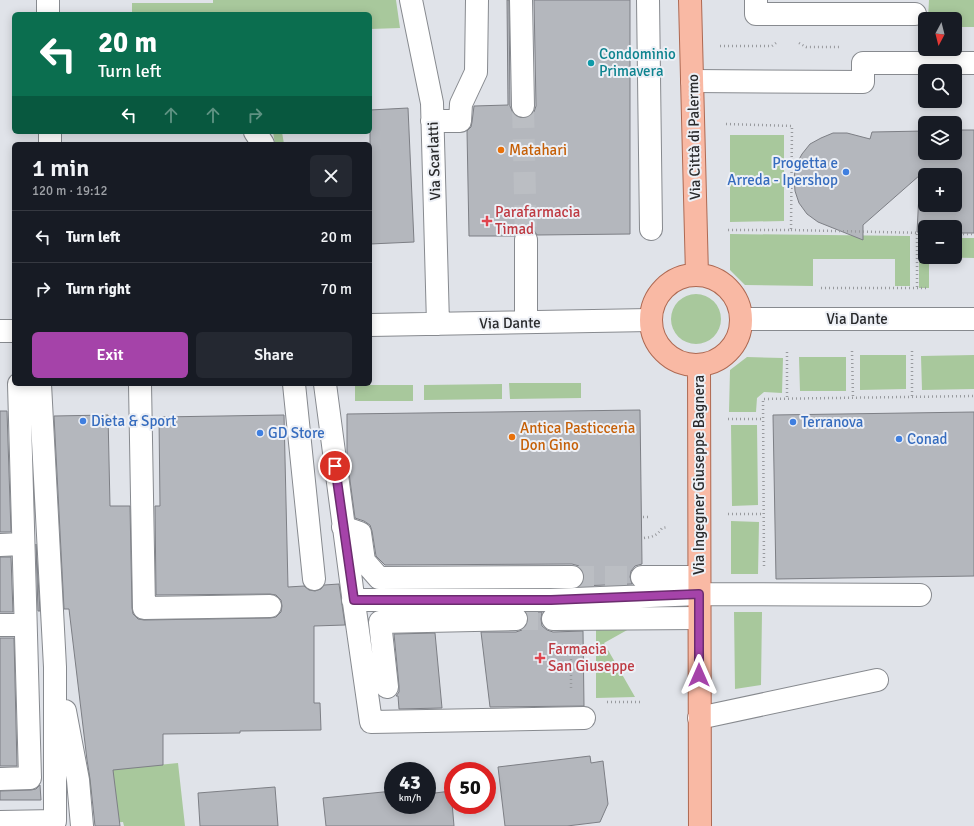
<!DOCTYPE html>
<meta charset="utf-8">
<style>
:root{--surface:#171b24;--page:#242831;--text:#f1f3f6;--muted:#9ea1a6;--line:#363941;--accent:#a543a9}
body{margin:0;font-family:Signika,sans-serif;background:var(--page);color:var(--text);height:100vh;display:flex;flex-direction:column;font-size:15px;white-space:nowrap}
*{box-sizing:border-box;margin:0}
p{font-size:13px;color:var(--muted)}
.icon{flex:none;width:22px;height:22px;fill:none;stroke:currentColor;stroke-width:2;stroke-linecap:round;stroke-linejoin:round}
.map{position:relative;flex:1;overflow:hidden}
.side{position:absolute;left:12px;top:142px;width:360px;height:244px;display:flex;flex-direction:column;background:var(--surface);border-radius:6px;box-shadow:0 2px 10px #0003}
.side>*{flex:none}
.banner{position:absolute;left:12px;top:12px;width:360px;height:122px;border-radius:6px;box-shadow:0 2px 10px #0003;background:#0b6e4f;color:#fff;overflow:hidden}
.needle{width:26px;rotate:187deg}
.tools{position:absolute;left:918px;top:12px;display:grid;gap:8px}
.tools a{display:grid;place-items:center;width:44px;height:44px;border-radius:6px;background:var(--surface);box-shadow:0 2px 10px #0003;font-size:20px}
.speed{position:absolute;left:384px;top:762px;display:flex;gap:8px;font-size:20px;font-weight:700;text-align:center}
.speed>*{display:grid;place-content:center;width:52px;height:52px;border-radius:50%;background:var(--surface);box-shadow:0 2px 10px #0003;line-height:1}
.speed small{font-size:10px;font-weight:400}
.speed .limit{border:6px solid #d22;background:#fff;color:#111}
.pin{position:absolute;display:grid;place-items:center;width:34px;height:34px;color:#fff;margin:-17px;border:2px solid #fff;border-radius:50%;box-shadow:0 1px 4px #0007}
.me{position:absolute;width:44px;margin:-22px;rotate:0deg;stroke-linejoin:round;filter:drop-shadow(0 0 3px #0008)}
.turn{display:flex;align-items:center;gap:14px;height:84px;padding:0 20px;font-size:18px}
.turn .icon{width:52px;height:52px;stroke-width:2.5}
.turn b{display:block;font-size:28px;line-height:34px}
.lanes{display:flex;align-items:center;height:38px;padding:0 20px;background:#0003;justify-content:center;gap:20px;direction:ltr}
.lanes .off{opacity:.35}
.round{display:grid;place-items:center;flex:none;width:42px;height:42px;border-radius:6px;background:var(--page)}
.headline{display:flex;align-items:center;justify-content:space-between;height:68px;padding:0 20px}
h1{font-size:24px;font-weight:600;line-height:30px}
.primary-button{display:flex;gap:8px;margin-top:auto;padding:8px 20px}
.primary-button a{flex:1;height:46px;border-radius:6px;background:var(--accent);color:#fff;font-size:16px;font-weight:600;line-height:46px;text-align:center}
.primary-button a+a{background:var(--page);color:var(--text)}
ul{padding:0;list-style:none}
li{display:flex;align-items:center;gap:12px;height:52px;padding:0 20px;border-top:1px solid var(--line)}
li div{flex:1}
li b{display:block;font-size:15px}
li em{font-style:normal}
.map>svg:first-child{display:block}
</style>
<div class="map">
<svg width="974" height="826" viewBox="0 0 974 826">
<rect width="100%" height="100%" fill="#e0e3e9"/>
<path fill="#a8c89c" d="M 213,0 L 396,0 L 400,28 L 370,29 L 370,14 L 132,14 L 132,3 L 213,3 Z
M 929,0 L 974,0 L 974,27 L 955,27 L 955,19 L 928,19 Z
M 273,132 L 282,132 L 284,144 L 275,144 Z
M 730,135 L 784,135 L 784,221 L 730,222 Z
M 730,234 L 910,236 L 910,286 L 895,286 L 895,259 L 813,259 L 813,286 L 745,285 L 730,270 Z
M 919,237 L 925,237 L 925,257 L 955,257 L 955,238 L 974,238 L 974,258 L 929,257 L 929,288 L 919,288 Z
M671 319a25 25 0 1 1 50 0a25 25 0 1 1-50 0Z
M 860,355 L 906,355 L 906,389 L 860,390 Z
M 974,355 L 974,389 L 922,390 L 921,356 Z
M 747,357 L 783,358 L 782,393 L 764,392 L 757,398 L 756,412 L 729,412 L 730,370 Z
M 799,357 L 846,357 L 846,391 L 800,391 Z
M 509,383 L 581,383 L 581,398 L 510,399 Z
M 502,384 L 502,399 L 424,400 L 424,385 Z
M 355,385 L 413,385 L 413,401 L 355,401 Z
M 731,425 L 757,425 L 758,505 L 732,506 Z
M 731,521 L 759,522 L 758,574 L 731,574 Z
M 734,612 L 762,612 L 761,685 L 735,689 Z
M 629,629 L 604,643 L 635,697 L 596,698 L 596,630 Z
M 178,763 L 185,826 L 124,826 L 123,822 L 95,824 L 94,822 L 119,819 L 115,791 L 91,794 L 88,772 Z"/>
<path fill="#b4b7bd" stroke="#7d7f85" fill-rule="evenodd" d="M 507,0 L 509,0 L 510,106 L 513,113 L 517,117 L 523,118 L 530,116 L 534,112 L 536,106 L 534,0 L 630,0 L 630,234 L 537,235 L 533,229 L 526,228 L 519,229 L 515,236 L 469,236 L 467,131 L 471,127 L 472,122 L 474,106 L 508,105 Z
M 408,108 L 414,242 L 370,244 L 370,110 Z
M 955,130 L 974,130 L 974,233 L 955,233 L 955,227 L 925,227 L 925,232 L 917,232 L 920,175 L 863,225 L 863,240 L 818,222 L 807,214 L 799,203 L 795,191 L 794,178 L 796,165 L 802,154 L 810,144 L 821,138 L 833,133 L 847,133 L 870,139 L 872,132 L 925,131 L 925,153 L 955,153 ZM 925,175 L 955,175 L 955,205 L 925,205 Z
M 640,410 L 642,564 L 635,566 L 631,571 L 630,577 L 632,584 L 580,586 L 583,583 L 584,577 L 583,571 L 579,566 L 572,564 L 385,565 L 376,556 L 372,531 L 370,525 L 364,521 L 355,518 L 347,458 L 347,414 Z
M 0,411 L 7,411 L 11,532 L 0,532 Z
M 974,412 L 974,576 L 776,579 L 773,415 Z
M 108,415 L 110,506 L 130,506 L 132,608 L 133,614 L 138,619 L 144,620 L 270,618 L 276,617 L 281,612 L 282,606 L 281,600 L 276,595 L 270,594 L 156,595 L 155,506 L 160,506 L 159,417 L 284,415 L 288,587 L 304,586 L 309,590 L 315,591 L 321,589 L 324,585 L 339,584 L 345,625 L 314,626 L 314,703 L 320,703 L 321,730 L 240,731 L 240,733 L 163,734 L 163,765 L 113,770 L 120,826 L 95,826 L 90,779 L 87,760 L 69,609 L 64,609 L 54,416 Z
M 36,544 L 40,611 L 38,611 Z
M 0,557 L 11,557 L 13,612 L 0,612 Z
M 527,612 L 542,612 L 541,619 L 542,626 L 547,630 L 553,632 L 583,631 L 584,706 L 490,707 L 481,632 L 516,632 L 522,630 L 527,625 L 528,618 Z
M 435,633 L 442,708 L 399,709 L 398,696 L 396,696 L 399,692 L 399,686 L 394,634 Z
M 0,638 L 14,638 L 17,766 L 0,766 Z
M 590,756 L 591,763 L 603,761 L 608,804 L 600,822 L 567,826 L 505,826 L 498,767 Z
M 40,785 L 41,800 L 0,800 L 0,791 L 31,790 L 36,789 Z
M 275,787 L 278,826 L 200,826 L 198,793 Z
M 393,791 L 393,805 L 427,805 L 427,794 L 451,791 L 454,826 L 326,826 L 323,798 Z"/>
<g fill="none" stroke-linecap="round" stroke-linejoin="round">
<path stroke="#bbbec3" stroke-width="22" stroke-dasharray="22 11" stroke-linecap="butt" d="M 523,106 L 526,240
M 572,577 L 642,577
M 516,619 L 553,619"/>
<g stroke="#878a8f" stroke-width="24">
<path id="minor" d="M 48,0 L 48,14
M 411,0 L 432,103 L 438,324
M 521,0 L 523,106
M 648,0 L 651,229
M 756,0 L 756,14 L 915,14
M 692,81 L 863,82 L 863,63 L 974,63
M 432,121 L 460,121 L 461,104 L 476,72 L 477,0
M 50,132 L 50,144
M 255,132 L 263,144
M 526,240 L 526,322
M 741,319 L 974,319
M 370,325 L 650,320
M 0,331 L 14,331
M 140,384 L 144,608 L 270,606
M 294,384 L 314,579
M 325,384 L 353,596 L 371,722 L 584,718
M 343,527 L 360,533 L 364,561 L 379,578 L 572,577
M 0,545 L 23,544
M 642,577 L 699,577
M 353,600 L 551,600 L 699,594 L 920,595
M 553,619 L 699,618
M 0,625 L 25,625
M 387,687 L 380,622 L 516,619
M 65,711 L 78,780 L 82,826
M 699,718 L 877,680
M 0,779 L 30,778 L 19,384
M 0,822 L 55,821 L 55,667 L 40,384"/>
</g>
<g stroke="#ae6952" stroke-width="24">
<path id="major" d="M 690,0 L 697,275
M651 320a45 45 0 1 1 90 0a45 45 0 1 1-90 0Z
M 699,365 L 700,826"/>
</g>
<path stroke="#989a9e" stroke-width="2.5" stroke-dasharray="1 3" stroke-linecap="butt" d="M 799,43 L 806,47 L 839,47
M 720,46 L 772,46 L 776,43
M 726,124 L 792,126 L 791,230 L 726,230
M 791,230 L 925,233
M 955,234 L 974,234
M 917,287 L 917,233
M 821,288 L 929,288
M 852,351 L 853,398
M 912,351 L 912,397
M 787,352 L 787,400
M 728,419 L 764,419
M 728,514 L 764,514
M 643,517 L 651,517
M 644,538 C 652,537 657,536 662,528 L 668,527
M 764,566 L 763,399 L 974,396
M 571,647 L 571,690
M 607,702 L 642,702"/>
<use href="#minor" stroke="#fff" stroke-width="22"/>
<use href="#major" stroke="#f9b9a4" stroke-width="22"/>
</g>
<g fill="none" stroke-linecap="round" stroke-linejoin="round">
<g stroke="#6b2c6e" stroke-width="10">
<path id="route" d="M 335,466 L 354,600 L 551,600 L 699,594 L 699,675"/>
</g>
<use href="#route" stroke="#a543a9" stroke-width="7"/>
</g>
<circle fill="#0f9aa8" stroke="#edf0f6" stroke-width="1.5" cx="591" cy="63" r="4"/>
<g fill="#e8710a" stroke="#edf0f6" stroke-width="1.5">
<circle cx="501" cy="150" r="4"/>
<circle cx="512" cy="437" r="4"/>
</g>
<g fill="#3f7fe0" stroke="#edf0f6" stroke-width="1.5">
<circle cx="846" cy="172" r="4"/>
<circle cx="83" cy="421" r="4"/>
<circle cx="793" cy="422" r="4"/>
<circle cx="260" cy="433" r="4"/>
<circle cx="899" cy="439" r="4"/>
</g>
<g fill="#e0444e" stroke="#edf0f6" stroke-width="1.5">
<path d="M485 215h4v4h4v4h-4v4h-4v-4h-4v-4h4z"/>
<path d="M538 652h4v4h4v4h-4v4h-4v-4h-4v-4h4z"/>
</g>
<g text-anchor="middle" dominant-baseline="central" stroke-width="4" stroke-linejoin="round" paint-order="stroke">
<g font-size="15" fill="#0d838f" stroke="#edf0f6" text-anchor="start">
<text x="599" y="54">Condominio<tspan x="599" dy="17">Primavera</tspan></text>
</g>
<g font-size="15" fill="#292a2c" stroke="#edf0f6">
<text transform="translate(694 137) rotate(-91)">Via Città di Palermo</text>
<text transform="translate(434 161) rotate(-92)">Via Scarlatti</text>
<text x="857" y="319">Via Dante</text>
<text transform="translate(510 323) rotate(-1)">Via Dante</text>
<text transform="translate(699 475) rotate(-90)">Via Ingegner Giuseppe Bagnera</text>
</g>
<g font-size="15" fill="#c56008" stroke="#edf0f6" text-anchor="start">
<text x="509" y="150">Matahari</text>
<text x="520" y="428">Antica Pasticceria<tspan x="520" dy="17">Don Gino</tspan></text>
</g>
<g font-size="15" fill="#366cbe" stroke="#edf0f6" text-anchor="start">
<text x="838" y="163" text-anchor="end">Progetta e<tspan x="838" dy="17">Arreda - Ipershop</tspan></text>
<text x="91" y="421">Dieta &amp; Sport</text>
<text x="801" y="422">Terranova</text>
<text x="268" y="433">GD Store</text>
<text x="907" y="439">Conad</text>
</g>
<g font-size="15" fill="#be3a42" stroke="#edf0f6" text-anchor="start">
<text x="495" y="212">Parafarmacia<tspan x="495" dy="17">Timad</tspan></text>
<text x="548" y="649">Farmacia<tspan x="548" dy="17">San Giuseppe</tspan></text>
</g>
</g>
</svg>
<div class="tools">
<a><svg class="needle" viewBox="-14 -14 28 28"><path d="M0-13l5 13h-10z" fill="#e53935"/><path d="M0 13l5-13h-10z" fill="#9ea1a6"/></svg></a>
<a><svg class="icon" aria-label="search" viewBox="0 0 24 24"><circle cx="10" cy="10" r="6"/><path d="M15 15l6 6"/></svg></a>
<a><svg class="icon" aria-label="layers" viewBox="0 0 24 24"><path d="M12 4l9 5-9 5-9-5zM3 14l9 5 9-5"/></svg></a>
<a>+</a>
<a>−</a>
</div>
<div class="speed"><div>43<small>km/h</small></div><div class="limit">50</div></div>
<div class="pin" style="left:335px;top:466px;background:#d93025"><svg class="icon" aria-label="arrive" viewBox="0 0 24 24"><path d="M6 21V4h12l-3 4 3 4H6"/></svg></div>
<svg class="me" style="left:699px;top:675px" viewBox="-20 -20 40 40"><path d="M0-17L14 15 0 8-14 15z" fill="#a543a9" stroke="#fff" stroke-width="4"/></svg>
<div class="banner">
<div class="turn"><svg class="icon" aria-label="left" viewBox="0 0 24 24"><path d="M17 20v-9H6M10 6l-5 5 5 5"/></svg><div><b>20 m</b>Turn left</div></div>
<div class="lanes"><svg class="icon" aria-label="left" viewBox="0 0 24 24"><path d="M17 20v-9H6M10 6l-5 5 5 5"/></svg><svg class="icon off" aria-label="ahead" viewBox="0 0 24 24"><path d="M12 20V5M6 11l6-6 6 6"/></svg><svg class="icon off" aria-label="ahead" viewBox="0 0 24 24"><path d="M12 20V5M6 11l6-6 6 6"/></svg><svg class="icon off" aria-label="right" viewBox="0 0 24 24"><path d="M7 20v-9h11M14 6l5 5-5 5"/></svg></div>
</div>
<section class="side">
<div class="headline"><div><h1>1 min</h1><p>120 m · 19:12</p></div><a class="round"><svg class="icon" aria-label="close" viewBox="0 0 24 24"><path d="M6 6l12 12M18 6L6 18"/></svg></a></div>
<ul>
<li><svg class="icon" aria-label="left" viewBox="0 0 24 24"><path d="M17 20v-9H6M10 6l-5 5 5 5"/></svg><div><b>Turn left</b></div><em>20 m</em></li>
<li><svg class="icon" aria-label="right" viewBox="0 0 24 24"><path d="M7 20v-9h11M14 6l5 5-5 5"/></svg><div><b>Turn right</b></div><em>70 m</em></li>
</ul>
<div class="primary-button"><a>Exit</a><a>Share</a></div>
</section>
</div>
